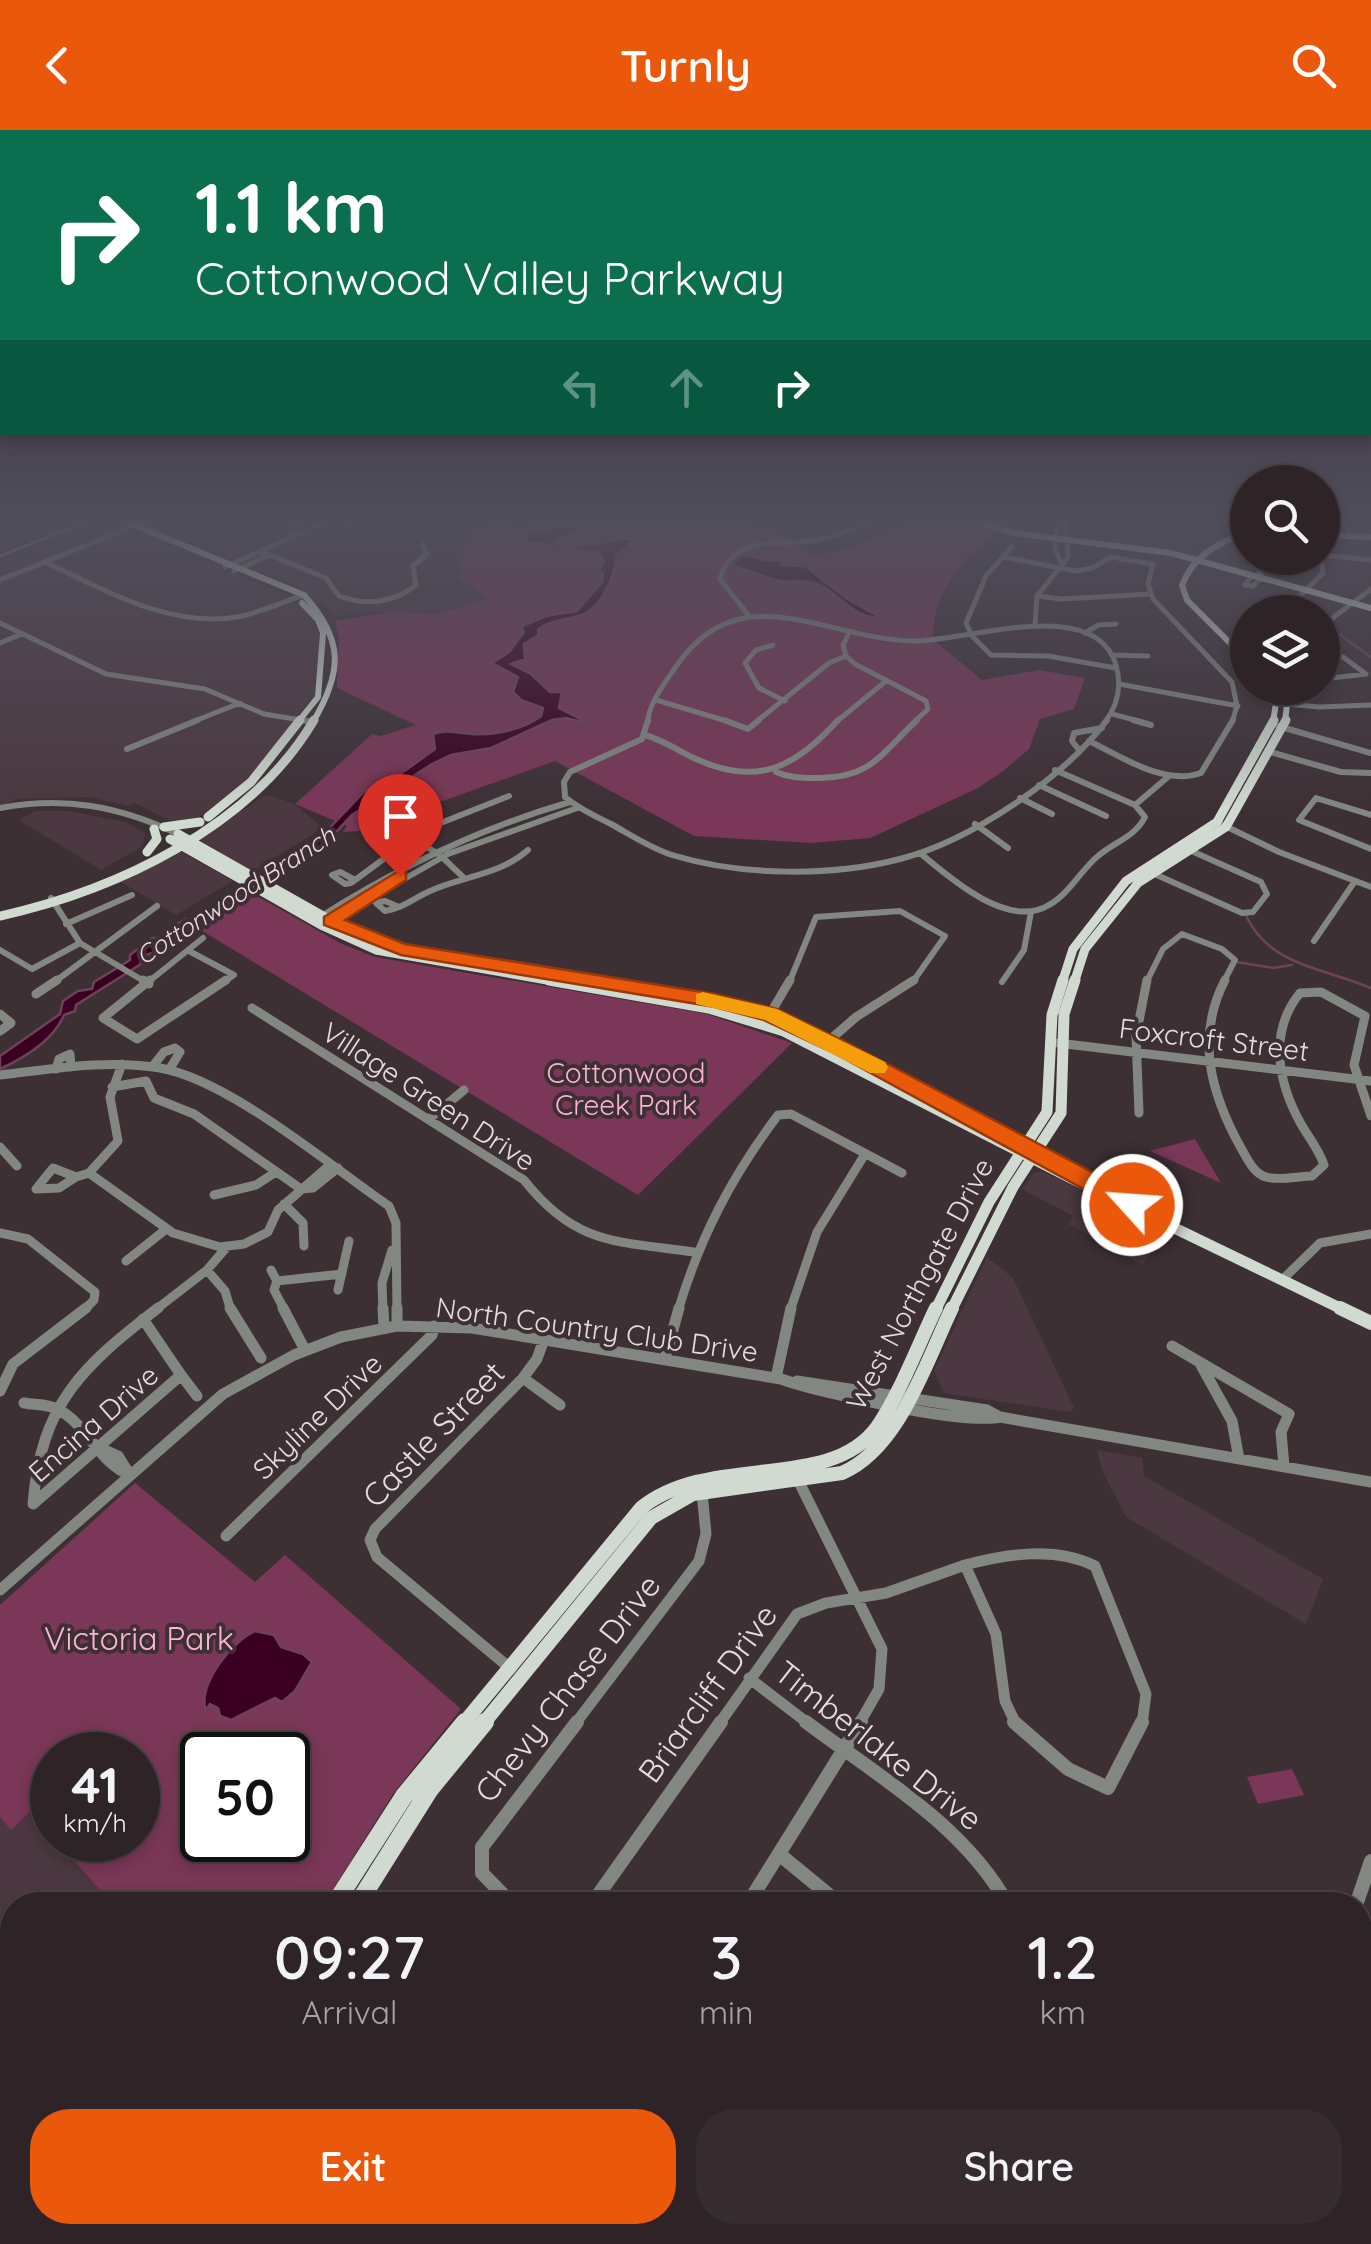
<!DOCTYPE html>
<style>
:root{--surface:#2e2428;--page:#362c30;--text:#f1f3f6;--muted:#a7a4a8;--line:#494145;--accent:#ea580c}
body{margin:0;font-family:Quicksand,sans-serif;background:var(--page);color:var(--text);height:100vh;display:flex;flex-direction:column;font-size:38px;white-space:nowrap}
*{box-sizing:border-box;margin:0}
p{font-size:32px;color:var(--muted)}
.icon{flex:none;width:55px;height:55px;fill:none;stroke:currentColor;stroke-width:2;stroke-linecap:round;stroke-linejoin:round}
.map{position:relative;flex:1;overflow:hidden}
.panel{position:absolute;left:0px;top:1762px;width:1372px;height:352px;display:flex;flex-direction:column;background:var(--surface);border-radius:40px 40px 0 0;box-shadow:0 5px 15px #0003,0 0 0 2px var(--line)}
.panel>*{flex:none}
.banner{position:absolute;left:0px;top:0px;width:1372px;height:305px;box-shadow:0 5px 15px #0003,0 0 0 2px var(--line);background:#0b6e4f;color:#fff;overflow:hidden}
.controls{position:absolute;left:1230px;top:335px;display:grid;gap:20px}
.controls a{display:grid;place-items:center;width:110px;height:110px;border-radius:50%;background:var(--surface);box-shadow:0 5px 15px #0003,0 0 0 2px var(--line);font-size:50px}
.speed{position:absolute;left:30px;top:1602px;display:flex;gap:20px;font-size:50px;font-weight:700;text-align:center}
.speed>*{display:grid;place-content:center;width:130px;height:130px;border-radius:50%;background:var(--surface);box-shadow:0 5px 15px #0003,0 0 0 2px var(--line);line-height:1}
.speed small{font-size:25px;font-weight:400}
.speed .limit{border:5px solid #111;border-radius:15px;background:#fff;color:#111}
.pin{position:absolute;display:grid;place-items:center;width:85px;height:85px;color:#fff;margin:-102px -42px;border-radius:50% 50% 50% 0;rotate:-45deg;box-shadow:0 0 10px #0007}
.pin .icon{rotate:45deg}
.me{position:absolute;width:110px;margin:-55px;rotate:296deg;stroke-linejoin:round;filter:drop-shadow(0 0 8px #0008)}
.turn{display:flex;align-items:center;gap:35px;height:210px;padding:0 30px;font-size:45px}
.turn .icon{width:130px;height:130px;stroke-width:2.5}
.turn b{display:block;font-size:70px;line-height:85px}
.lanes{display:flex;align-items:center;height:95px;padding:0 30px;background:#0003;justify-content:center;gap:50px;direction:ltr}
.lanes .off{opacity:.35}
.eta{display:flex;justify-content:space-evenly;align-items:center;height:170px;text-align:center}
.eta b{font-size:60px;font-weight:600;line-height:70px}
.primary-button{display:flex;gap:20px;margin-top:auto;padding:20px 30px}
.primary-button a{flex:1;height:115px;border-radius:40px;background:var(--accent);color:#fff;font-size:40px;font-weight:600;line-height:115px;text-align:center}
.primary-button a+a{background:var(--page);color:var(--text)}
header{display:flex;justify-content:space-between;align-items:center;height:130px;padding:0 30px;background:var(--accent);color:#fff;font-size:45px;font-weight:600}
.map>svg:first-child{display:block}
</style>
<header><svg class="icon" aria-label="back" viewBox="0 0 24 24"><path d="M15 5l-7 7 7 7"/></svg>Turnly<svg class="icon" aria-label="search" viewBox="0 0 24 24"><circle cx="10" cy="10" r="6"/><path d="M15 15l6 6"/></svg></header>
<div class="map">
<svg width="1371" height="2114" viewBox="0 0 1371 2114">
<rect width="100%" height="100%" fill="#3d3035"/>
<path fill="#4b3840" d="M 0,385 L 89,385 L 274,460 L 308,482 L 321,510 L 315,564 L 239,661 L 206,684 L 184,692 L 168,690 L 135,673 L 129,676 L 89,667 L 16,669 L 0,677 Z
M 167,385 L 496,385 L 473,404 L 490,469 L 437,485 L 361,481 L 337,486 L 300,457 L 144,394 Z
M 1078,385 L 1211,385 L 1217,389 L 1196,418 L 1189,419 L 1125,406 L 1116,393 Z
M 266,665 L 293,673 L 323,698 L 251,742 L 199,709 Z
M 35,681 L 68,681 L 126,692 L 145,703 L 143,716 L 101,740 L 19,690 Z
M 174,721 L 183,723 L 233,751 L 176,785 L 119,751 Z
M 1042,1041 L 1164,1102 L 1143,1135 L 1068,1094 L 1073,1086 L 1022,1059 L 1034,1043 Z
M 987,1127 L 1013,1148 L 1074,1278 L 1070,1282 L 944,1263 L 934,1241 Z
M 1097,1320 L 1142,1328 L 1144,1346 L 1323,1449 L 1306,1494 L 1126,1387 L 1102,1340 Z
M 31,1681 L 113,1775 L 12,1775 L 12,2066 L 0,2061 L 0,1687 L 11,1700 Z"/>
<path fill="#7a3757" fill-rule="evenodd" d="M 519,385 L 731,385 L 782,404 L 813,426 L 848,418 L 924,385 L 942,385 L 996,402 C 963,427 931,465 933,509 L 982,550 L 1039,540 L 1085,548 L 1074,579 L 1040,589 L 1029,619 L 1003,641 L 978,658 L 870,708 L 811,713 L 694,706 L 555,631 L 358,701 L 343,702 L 347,696 L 295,674 L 372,604 L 381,606 L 416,595 L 337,558 L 339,508 L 335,491 L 391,482 L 437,484 L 489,469 L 460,448 L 463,417 L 473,404 L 492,388 Z
M 253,764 L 342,814 L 375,827 L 707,884 L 792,913 L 638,1065 L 199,799 Z
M 1195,1009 L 1221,1053 L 1150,1021 Z
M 135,1353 L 255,1452 L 285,1425 L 461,1579 L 393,1664 L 323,1775 L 113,1775 L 56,1710 L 138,1710 L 138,1625 L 52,1625 L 52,1706 L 31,1681 L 11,1700 L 0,1687 L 0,1475 ZM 202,1625 L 288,1625 L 288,1710 L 202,1710 Z
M 1292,1639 L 1304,1665 L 1258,1674 L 1247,1647 Z"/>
<path fill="#3b0021" stroke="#6e425a" stroke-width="2.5" d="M 504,385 L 517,385 C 530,413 557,390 583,398 L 553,412 C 590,423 610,405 636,409 L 617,425 C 614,446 603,481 575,487 C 559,491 550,490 538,500 L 539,505 L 524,514 L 525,529 L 511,534 L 531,544 L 550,562 L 562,562 L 559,578 L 590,594 L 566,588 L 552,590 L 491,618 L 451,625 L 432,634 L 352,685 L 321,718 L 199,791 L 185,789 C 179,800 170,816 156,822 C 150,824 145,824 140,828 L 141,834 L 76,875 L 75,881 L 64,885 C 54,909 26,927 0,939 L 0,926 L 60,884 L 63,871 L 78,861 L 92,859 L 94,852 L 130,830 L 130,825 L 152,808 L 163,808 C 178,789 181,792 204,785 L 312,716 L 365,661 L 399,645 L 435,619 L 433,604 C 448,599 457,603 472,604 C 494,606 524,599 541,586 L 543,578 L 521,570 L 513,562 L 518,547 L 492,533 L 509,522 L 524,502 L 521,497 L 545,486 L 577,481 L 602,452 L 603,443 L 598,441 L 604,431 L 598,422 L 527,412 L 528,403 L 504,390 Z
M 743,425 L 770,431 L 782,429 L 781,435 L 805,436 L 849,470 L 880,487 C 856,491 837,462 819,455 C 806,449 794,452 780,451 C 768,449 749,440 735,437 L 733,432 Z
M 255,1501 L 274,1505 L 281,1517 L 303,1524 L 312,1532 L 295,1561 L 282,1572 L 275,1568 L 231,1590 L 220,1586 L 218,1578 L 210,1574 L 206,1580 C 196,1556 233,1510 255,1501 Z"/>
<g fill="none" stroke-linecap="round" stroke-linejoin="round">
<path stroke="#6e425a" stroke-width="2.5" d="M 1332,499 L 1371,527
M 1245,784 C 1270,837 1322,837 1371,858
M 1236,832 L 1273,838 L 1292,835"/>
<path stroke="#828782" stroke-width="5" d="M 284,385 L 309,403
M 1340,385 L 1351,406
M 333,389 L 347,392 L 359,385
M 1012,417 L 986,446 L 966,493 L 972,506 L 991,525 L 1048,526 L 1116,538
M 260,421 L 326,448 L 339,466 C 367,476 393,473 416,455 L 413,436 L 427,424 L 423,414
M 1322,425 L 1371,430
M 1003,427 L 1076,441 L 1092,438 L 1111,427 L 1153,434 L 1148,454 L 1153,469 L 1232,552 L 1237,576 L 1232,592
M 45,432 C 105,460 168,498 237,487 C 260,483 282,472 304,465
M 1061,434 L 1055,418 L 1057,396 L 1064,391
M 225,437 L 333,389
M 234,441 L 269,425
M 1258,444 L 1280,428
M 1253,445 L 1245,455 L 1253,456 L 1262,447
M 0,450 L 161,385
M 1037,466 L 1062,469 L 1150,464
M 1260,482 L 1293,473 L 1323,443 L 1321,428
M 749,486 L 720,449 C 732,402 786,417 823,409 C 844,404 864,394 883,385
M 0,493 L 106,544 L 205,559 L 264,584 L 313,592
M 1035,495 L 1037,466 L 1068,427 L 1065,385
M 1322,496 L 1371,459
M 1085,503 L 1098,495 L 1116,494
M 848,505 L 843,515 L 846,526 L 855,534 L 926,571 L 928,579 L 914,592
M 0,513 L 22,504
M 773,515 L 756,520 L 745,533 L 759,558 L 785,571
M 1322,523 L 1343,527 L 1366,544 L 1322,549
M 1113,525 L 1148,526
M 1119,554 L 1238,576
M 656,570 L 730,592
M 1276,573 L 1319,577 L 1371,575
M 1112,584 L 1142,592
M 192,592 L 240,573
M 648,592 C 648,574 665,553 675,538 C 739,442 824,509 912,511 C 964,512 1095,464 1116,535 C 1122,556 1118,575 1105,592
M 756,592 L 829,533 L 846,526
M 836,592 L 886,551"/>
<path stroke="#828782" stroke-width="6" d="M 301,590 L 313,592
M 648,590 L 642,609 L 570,642 L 564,652 L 565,667 C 579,679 595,686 611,694 C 631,705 650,718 672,725 C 741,746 831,747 900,729 C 970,711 1064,648 1107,590
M 724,590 L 748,599 L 759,590
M 1133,590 L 1151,595
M 1278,596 L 1371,623
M 645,605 C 663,610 677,620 694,628 C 757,658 796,637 838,590
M 1089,611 C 1122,627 1164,656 1201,643 L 1233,590
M 127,619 L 198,590
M 1079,620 L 1072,611 L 1074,603 L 1102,598
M 1270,622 L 1341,642 L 1371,643
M 776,642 C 790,648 801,648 816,648 C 870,649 880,625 917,590
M 1039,655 L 1106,686
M 1020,668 L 1052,684
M 1135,675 L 1169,646
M 0,678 C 64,666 119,676 178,704
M 1371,685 L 1316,668 L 1299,690 L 1371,719
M 975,694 L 1008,718
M 1221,694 L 1279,722 L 1371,757
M 412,708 L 440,725 L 464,748
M 920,723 C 950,748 1008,800 1049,775 C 1069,764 1081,740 1098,726 C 1114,712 1135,707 1145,687 L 1135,675 L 1055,640
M 1150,742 L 1242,783 L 1253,782 L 1267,764 L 1261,752 L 1187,719
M 355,750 L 340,742 L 332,745 L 345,754 L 351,753 L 423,700 L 509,666
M 51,768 L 80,813 L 147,853
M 399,777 L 385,771 L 376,773 L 385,781 C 402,779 414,768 430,761 C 463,746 500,745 528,720
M 320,787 C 399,737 480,698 570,672
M 329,792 L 448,724 L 577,678
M 66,794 L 132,765
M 1314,811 L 1355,751
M 0,820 L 32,839 L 80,813
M 189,821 L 234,845 L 222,853
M 1002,852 L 1024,820 L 1031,782
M 53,853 L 157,776
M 147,853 L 203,808
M 789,853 L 816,787 L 900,781 L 945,806 L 912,853
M 1146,853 L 1163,819 L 1182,804 L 1222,819 L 1235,830 L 1223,853"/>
<path stroke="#828782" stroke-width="9" d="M 143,850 L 149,854
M 150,850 L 103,888 L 137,909 L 226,850
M 1225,850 C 1195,908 1211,964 1241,1018 C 1247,1028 1253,1043 1266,1047 C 1278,1051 1299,1046 1312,1046 L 1324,1035 C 1319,1020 1309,1008 1301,994 C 1278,953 1268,902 1300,863 L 1321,862 L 1365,886 L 1354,935 L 1371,986
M 36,864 L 57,850
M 252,878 L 524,1050 C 576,1116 617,1111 694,1122
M 0,884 L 11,893 L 0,901
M 770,884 L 790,850
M 1058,913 L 1371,951
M 824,915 L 856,887 L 914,850
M 152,937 L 164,922 L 175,918 L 180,922 L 169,940
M 56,939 L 59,929 L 70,924 L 71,937
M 0,945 C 53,939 108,929 160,938 C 229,950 329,1035 389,1076 L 396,1093 L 397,1181
M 112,957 L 146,951 L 154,968 L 194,984 L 301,1059
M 1139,983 L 1136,906 L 1147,850
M 429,989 L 464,960
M 0,1017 L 17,1036
M 53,1038 L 76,1047 L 59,1058 L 36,1059 Z
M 89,1043 L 173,1103 L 220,1117 L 244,1114 L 268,1102 L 278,1080 L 331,1034
M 76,1047 L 89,1043 L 118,1011 L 110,967 L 122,934
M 301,1059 L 313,1058 L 338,1038
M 214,1065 L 256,1055 L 276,1042
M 284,1074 L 303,1093 L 304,1116
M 0,1103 L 28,1109 L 95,1162 L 94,1170 L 83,1181
M 126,1131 L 165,1100
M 207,1140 L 225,1161 L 231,1181
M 271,1140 L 277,1151 L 274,1160 L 285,1181
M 1283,1149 L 1320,1113 L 1371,1104
M 277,1151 L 342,1144
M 338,1160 L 349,1111
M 154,1181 L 207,1140 L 226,1118
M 383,1181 L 382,1153 L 392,1120
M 678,1181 C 700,1107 732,1046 778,985 L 791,984 L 902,1043
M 790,1181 L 817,1102 L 865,1024"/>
<path stroke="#828782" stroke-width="11" d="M 230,1178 L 261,1228
M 283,1178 L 305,1220
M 383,1178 L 384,1198
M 397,1178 L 397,1196
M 1172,1216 L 1289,1284 L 1281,1302 L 1284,1336
M 665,1229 L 679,1178
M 1201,1235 L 1232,1291 L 1239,1329
M 181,1245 L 197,1266
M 523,1248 L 560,1275
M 776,1248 L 791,1178
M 797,1251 L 987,1280 L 998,1286
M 0,1261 L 13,1234 L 86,1178
M 24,1273 C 35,1275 47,1274 57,1279 C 88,1294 97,1332 130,1345
M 98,1317 L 118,1326 L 130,1345
M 796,1346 L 882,1519 L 879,1559 L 859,1594
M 33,1374 C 41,1273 83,1236 158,1178
M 33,1374 L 181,1245 L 143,1189
M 226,1406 L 432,1205 L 434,1196
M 965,1435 L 996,1504 L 1005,1571 L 1016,1594
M 965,1435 C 1007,1424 1055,1416 1095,1436 L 1146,1564 L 1142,1594
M 0,1460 L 223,1264 L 294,1225 L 341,1207 L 397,1196 L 472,1198 L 781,1249 C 820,1263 963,1295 1000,1287 L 1371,1352
M 511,1539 L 377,1427 L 370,1410 L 375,1399 L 523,1248 L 537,1229 L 544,1209
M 749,1548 L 809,1594
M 575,1594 L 699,1431 L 706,1404 L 702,1362
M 719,1594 L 797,1484 L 826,1473 L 886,1463 L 965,1435"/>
<path stroke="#828782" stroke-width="14" d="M 806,1592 C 878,1646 964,1695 1008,1775
M 1014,1592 L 1068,1639 L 1108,1658 L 1142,1592
M 779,1724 L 841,1775
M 513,1775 L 482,1743 L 482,1717 L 577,1592
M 591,1775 L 721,1592
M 747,1775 L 861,1592
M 1356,1775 L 1371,1731
M 0,2084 L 12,2087
M 78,2102 L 97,2114
M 559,2102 L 566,2114
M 329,2114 L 336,2102
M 498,2114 L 505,2102
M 712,2114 L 720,2102
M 913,2114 L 919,2102
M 1105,2114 L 1109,2102
M 1240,2114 L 1244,2102"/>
<path stroke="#d0dad0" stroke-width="6" d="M 110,385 L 304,465 C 344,510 343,541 313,592
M 949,385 L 1014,403 L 1171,423 L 1371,478
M 1248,403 C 1219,411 1193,427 1182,455 L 1187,470 L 1248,531
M 1322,405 L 1371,407
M 1270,558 L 1276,573 L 1273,592
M 1280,558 L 1287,574 L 1285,592
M 298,592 L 318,567 L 323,503 L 318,490 L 302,473"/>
<path stroke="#d0dad0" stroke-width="9" d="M 208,687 L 251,652 L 300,590
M 164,697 L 200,692
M 178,704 L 353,803
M 170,709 L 323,796 L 376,820 L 564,853
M 147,722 L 157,709 L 154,699
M 0,786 C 117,760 251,697 314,590
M 1062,853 L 1073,819 L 1126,751 L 1217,692 L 1274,590
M 1074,853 L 1085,819 L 1138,753 L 1226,697 L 1286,590"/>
<path stroke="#d0dad0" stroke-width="11" d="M 549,850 L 709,878 L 784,901 L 1071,1048 L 1346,1181
M 616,855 L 770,884 L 1018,1012
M 935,1181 L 989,1072 L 1047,982 L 1052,885 L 1063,850
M 951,1181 L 1013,1057 L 1061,983 L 1064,884 L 1075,850"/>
<path stroke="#d0dad0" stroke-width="14" d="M 1340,1178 L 1371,1193
M 463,1594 L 641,1378 C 710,1322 829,1363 877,1297 C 899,1266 919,1213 936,1178
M 483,1594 L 651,1388 L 693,1364 L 842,1343 C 899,1319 926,1232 952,1178"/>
<path stroke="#d0dad0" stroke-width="18" d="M 334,1775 L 404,1666 L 465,1592
M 357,1775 L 430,1659 L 485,1592
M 134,2114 L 141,2102
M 158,2114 L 165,2102"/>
<path stroke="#a1969a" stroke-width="2.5" d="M 0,426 L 103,385"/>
</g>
<linearGradient id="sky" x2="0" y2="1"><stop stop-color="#221a1d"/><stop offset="0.57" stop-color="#514e5c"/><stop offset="1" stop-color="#514e5c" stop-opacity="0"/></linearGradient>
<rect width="1371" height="681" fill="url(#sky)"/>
<path fill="#ea580c" stroke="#983908" stroke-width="2.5" d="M 400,740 L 406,742 L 406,750 L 345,790 L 405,814 L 715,864 L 777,879 L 846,912 L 1141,1068 L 1144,1075 L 1132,1084 L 1124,1081 L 832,922 L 764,890 L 715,877 L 401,825 L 324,795 L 324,787 Z"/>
<path fill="#f59e0b" d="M 703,862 L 777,879 L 885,932 L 888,937 L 885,943 L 870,943 L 765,890 L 696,874 L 696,864 Z"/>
<g text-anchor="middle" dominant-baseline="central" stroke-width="8" stroke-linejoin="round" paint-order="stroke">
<g font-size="25" font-style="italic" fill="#f3d9e3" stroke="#3d3035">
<text transform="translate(235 765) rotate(-33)">Cottonwood Branch</text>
</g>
<g font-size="28" fill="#e5dcdf" stroke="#3d3035">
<text transform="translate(1214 909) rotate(7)">Foxcroft Street</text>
<text transform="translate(429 966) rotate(33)">Village Green Drive</text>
<text transform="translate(919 1154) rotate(-62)">West Northgate Drive</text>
<text transform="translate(597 1199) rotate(8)">North Country Club Drive</text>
<text transform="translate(317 1286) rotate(-44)">Skyline Drive</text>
<text transform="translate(93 1293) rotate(-41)">Encina Drive</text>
</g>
<g font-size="28" fill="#fdb3d2" stroke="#3d3035">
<text x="626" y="942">Cottonwood<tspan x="626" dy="32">Creek Park</tspan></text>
</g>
<g font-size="32" fill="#e5dcdf" stroke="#3d3035">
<text transform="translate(433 1304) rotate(-46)">Castle Street</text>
<text transform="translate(567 1558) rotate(-52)">Chevy Chase Drive</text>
<text transform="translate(707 1563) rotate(-54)">Briarcliff Drive</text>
<text transform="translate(879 1615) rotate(38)">Timberlake Drive</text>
</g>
<g font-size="32" fill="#fdb3d2" stroke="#3d3035">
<text x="139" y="1508">Victoria Park</text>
</g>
</g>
</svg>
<div class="controls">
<a><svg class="icon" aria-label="search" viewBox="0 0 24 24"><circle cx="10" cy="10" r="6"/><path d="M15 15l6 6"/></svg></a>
<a><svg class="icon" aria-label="layers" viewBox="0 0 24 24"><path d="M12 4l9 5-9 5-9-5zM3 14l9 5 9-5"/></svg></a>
</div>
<div class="speed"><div>41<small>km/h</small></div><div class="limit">50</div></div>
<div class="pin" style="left:400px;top:746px;background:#d93025"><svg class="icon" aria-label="arrive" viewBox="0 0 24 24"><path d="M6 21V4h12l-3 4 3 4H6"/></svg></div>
<svg class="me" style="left:1132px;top:1075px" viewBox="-20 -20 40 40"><circle r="17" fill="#ea580c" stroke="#fff" stroke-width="3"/><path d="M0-11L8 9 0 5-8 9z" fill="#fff"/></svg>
<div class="banner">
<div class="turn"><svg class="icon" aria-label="right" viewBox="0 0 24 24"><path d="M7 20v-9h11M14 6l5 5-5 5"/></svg><div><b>1.1 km</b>Cottonwood Valley Parkway</div></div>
<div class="lanes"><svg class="icon off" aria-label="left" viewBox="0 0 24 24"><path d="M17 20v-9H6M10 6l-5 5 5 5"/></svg><svg class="icon off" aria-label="ahead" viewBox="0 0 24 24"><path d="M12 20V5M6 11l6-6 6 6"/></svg><svg class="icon" aria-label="right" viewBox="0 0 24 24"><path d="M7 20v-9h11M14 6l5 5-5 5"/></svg></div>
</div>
<section class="panel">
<div class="eta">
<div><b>09:27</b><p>Arrival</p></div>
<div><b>3</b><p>min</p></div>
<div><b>1.2</b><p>km</p></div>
</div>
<div class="primary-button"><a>Exit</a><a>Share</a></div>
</section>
</div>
